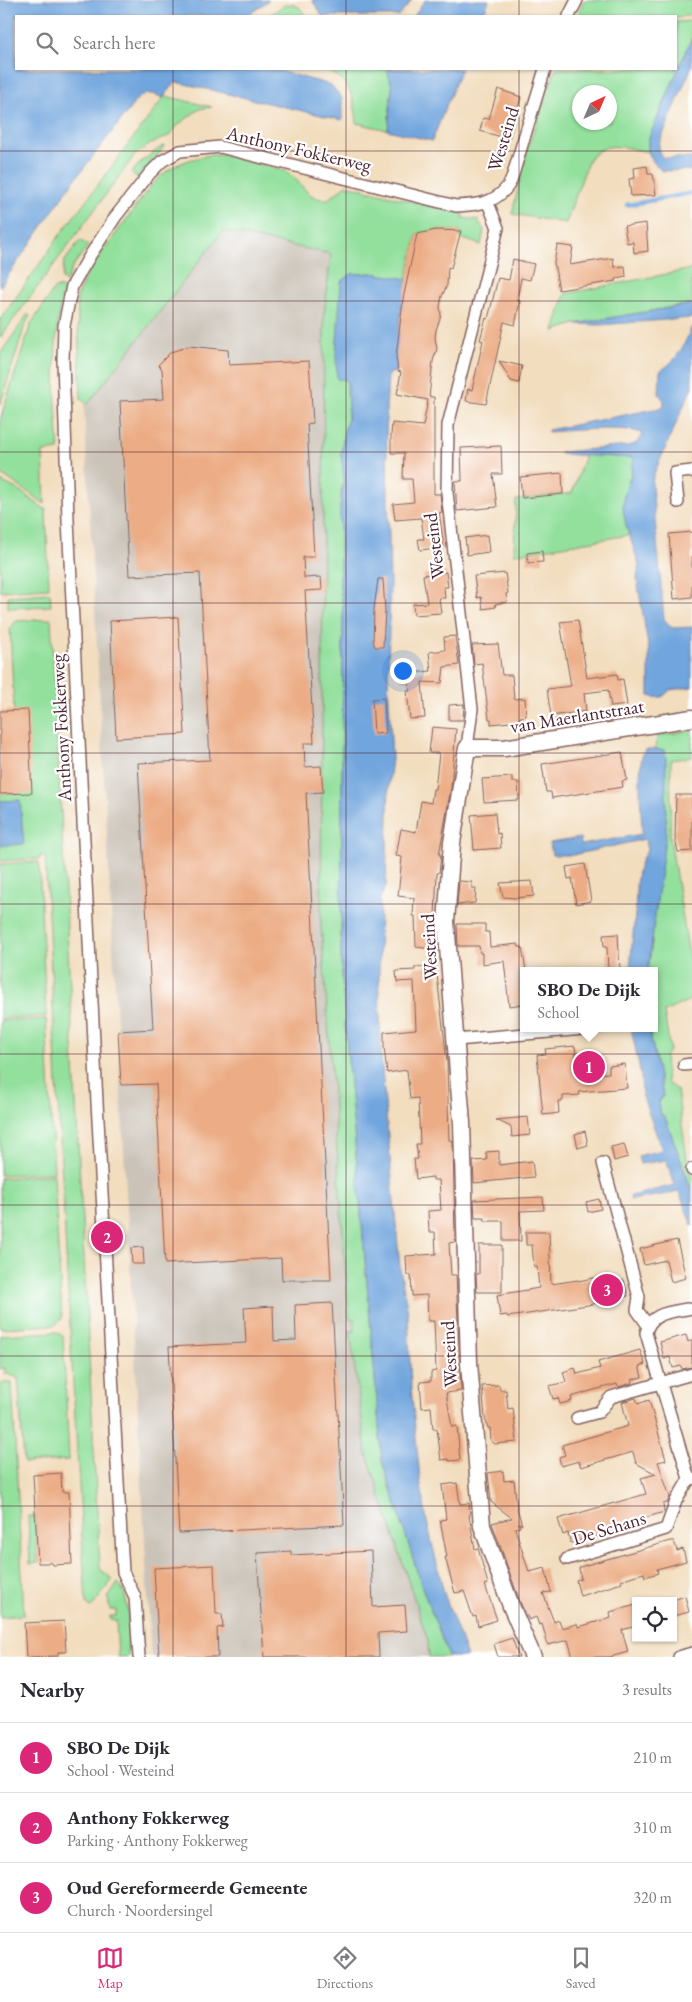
<!DOCTYPE html>
<meta charset="utf-8">
<style>
:root{--surface:#fff;--page:#f7f7f7;--text:#2b2b33;--muted:#7c7c81;--line:#e1e1e2;--accent:#db2777}
body{margin:0;font-family:"EB Garamond",serif;background:var(--page);color:var(--text)}
.controls{position:absolute;right:15px;bottom:15px;display:grid;overflow:hidden;border-radius:0px;box-shadow:0 1px 4px #0004}
.controls button{width:45px;height:45px;display:grid;place-items:center;padding:0;border:0;border-bottom:1px solid var(--line);background:var(--surface);color:var(--text);font:25px sans-serif}
.compass{position:absolute;left:572px;top:85px;width:45px;height:45px;border-radius:50%;background:var(--surface);box-shadow:0 1px 4px #0004;rotate:44deg}
.you{position:absolute;left:402px;top:670px;width:18px;height:18px;margin:-12px;border:4px solid #fff;border-radius:50%;background:#1a73e8;box-shadow:0 0 0 8px #1a73e833}
.badge{display:grid;place-items:center;width:32px;height:32px;border-radius:50%;background:var(--accent);color:#fff;font-size:16px;font-weight:700}
.pin{position:absolute;translate:-50% -50%;border:2px solid #fff;box-shadow:0 1px 5px #0006}
.popup{position:absolute;left:520px;top:967px;width:138px;height:65px;box-sizing:border-box;display:grid;place-content:center;border-radius:0px;background:var(--surface);filter:drop-shadow(0 1px 4px #0005);font-size:16px;white-space:nowrap;color:var(--muted)}
.popup b{font-size:19px;color:var(--text)}
.popup::after{content:'';position:absolute;left:50%;top:100%;margin-left:-10px;border:10px solid transparent;border-top-color:var(--surface)}
.list{margin:0;padding:0;list-style:none}
h2{display:flex;justify-content:space-between;align-items:center;height:65px;margin:0;padding:0 20px;font-size:21px}
h2 small{font-size:16px;font-weight:400;color:var(--muted)}
.list li{display:grid;grid-template-columns:32px 1fr auto;gap:15px;align-items:center;box-sizing:border-box;height:70px;padding:0 20px;border-top:1px solid var(--line)}
.list b{display:block;font-size:19px;white-space:nowrap}
.list p{margin:0;font-size:16px;white-space:nowrap;color:var(--muted)}
.list em{font-size:16px;font-style:normal;color:var(--muted)}
.icon{flex:none;width:28px;height:28px;fill:none;stroke:currentColor;stroke-width:2;stroke-linecap:round;stroke-linejoin:round}
.map{position:relative;flex:none;width:692px;height:1657px;overflow:hidden}
.search{position:absolute;background:var(--surface);box-shadow:0 1px 4px #0004;left:15px;right:15px;top:15px;height:55px;display:flex;align-items:center;gap:12px;box-sizing:border-box;padding:0 18px;border-radius:0px;color:var(--muted);font-size:19px}
.sheet{height:275px;background:var(--surface)}
nav{display:flex;justify-content:space-around;align-items:center;box-sizing:border-box;height:70px;border-top:1px solid var(--line);background:var(--surface);font-size:14px;color:var(--muted)}
nav a{display:grid;justify-items:center;gap:2px}
nav .on{color:var(--accent)}
.map>svg:first-child{display:block}
.industrial{fill:#cbc3b8}
.green{fill:#93e09d;stroke:#6e8064;fill-rule:evenodd}
.water{fill:#71a5dd;stroke:#5e6284}
.lines{fill:none;stroke-linecap:round;stroke-linejoin:round}
.stream{stroke:#71a5dd;stroke-width:4.5}
.building{fill:#ecad86}
.street-casing{stroke:#85625e;stroke-width:14}
.secondary-casing{stroke:#85625e;stroke-width:19}
.street{stroke:#fff;stroke-width:11}
.secondary{stroke:#fff;stroke-width:16}
.grid{fill:none;stroke:#4a1f2b;stroke-width:1;stroke-opacity:0.55}
.labels{text-anchor:middle;dominant-baseline:central;stroke-width:4.5;stroke-linejoin:round;paint-order:stroke}
.street-label{font-size:19px;fill:#4a1f2b;stroke:#fff}
</style>
<div class="map">
<svg width="692" height="1657" viewBox="0 0 692 1657">
<rect width="100%" height="100%" fill="#fff"/>
<filter id="ink" filterUnits="userSpaceOnUse"><feTurbulence type="fractalNoise" baseFrequency=".02" numOctaves="2"/><feDisplacementMap in="SourceGraphic" scale="10" xChannelSelector="R" yChannelSelector="G"/><feConvolveMatrix kernelMatrix="1 2 1 2 8 2 1 2 1" color-interpolation-filters="sRGB"/></filter>
<filter id="wash" filterUnits="userSpaceOnUse"><feTurbulence type="fractalNoise" baseFrequency=".0096" numOctaves="4" result="noise"/><feDisplacementMap in="SourceGraphic" scale="20" xChannelSelector="R" yChannelSelector="G"/><feGaussianBlur stdDeviation="1.12" result="paint"/><feColorMatrix in="noise" values="0 0 0 0 0 0 0 0 0 0 0 0 0 0 0 0 0 1.4 0 .05"/><feComposite in="paint" operator="in"/></filter>
<g filter="url(#wash)">
<rect width="100%" height="100%" fill="#f2ddbe"/>
<path class="industrial" d="M223 231 331 254 324 315 323 751 366 1388 439 1657H151L84 406Z"/>
<path class="green" d="M584 0H692V15L676 17 577 16Z
M291 4 299 7 306 16H268L285 5Z
M692 21V37L648 140V152C624 148 607 139 589 159L566 223 512 214 528 146 556 69H676V22ZM580 92H610V122H580Z
M324 69H387L392 86 388 130 356 123 357 120C353 94 349 80 324 69Z
M165 96 212 107 199 109 178 125 170 135 149 145 135 155 0 338V320L60 235Z
M164 145C162 153 144 169 138 178L131 173 142 161Z
M210 155H223L285 171C301 179 307 202 328 199L347 185 445 210 463 213V218L478 220 484 230 481 245 460 238 461 231 436 230 417 234 407 279 371 273 351 275 342 282 336 356 347 380 348 418 341 455 344 476 341 494 340 586 343 605 341 959 345 1025 382 1461 424 1593 449 1657H429L428 1641 366 1451 350 1331H355L354 1319 349 1318 321 925 324 315 331 254 223 231 87 405 81 399 77 297 88 272 150 187C170 165 182 161 210 155Z
M80 240 88 246 73 266 66 282 62 279 64 262Z
M692 269V304L575 324 554 331 565 294Z
M57 287 64 289C51 341 55 396 59 450L43 452 45 504 0 473V420L31 324 54 289Z
M28 314 30 316 25 325 0 405V354Z
M585 455 633 457C634 471 627 483 624 496 622 510 625 522 629 535L514 554 516 500 572 493Z
M0 481 17 489 46 510 49 588 0 591Z
M50 593 51 606 8 608V596Z
M51 619 100 1569 113 1579 91 1608 86 1604 71 1348 45 856H40V859L0 861V794L18 793 10 629 16 621Z
M692 730V757L671 760 670 838 692 974V999L664 1012 670 1049 665 1057 667 1083 677 1090 688 1166 692 1177V1191L665 1117 661 1115 659 1101 663 1096 649 1028H654V971H648L652 943 664 750 655 749 657 736Z
M39 862 46 1016 0 1019V864Z
M46 1019 54 1173 0 1175V1021Z
M54 1175 62 1319 55 1325 0 1328V1178Z
M56 1332 63 1336 69 1460 24 1463 18 1378 5 1373V1368L0 1369V1335Z
M0 1383H12L24 1615 0 1617Z
M28 1516H35L38 1563 30 1564Z
M118 1583C131 1593 128 1640 128 1657H118L116 1620 110 1619V1616H116V1610H110L108 1598Z"/>
<path class="water" d="M0 0H269L247 16H16V69H273L331 85 342 98V120L176 82 163 98C153 93 147 92 138 98L73 182 0 287Z
M312 0H412L399 16H322Z
M425 0H489L483 16H414Z
M692 37V66L659 144V152L663 158H692V170L662 171C651 161 647 155 648 140Z
M387 69H461L432 141 388 130 392 86Z
M371 273 407 279 400 321 395 372 388 374 386 411 390 584 388 676 392 759 389 783 386 886 380 899 379 975 381 1058 400 1268 408 1313 411 1387 420 1479 427 1522 444 1593 467 1657H449L424 1593 382 1461 345 1025 341 959 343 605 340 586V508L344 476 341 455 344 432 348 418 347 380 337 379 336 356 341 282 351 274Z
M692 304V318L599 325 575 324Z
M692 326V387L653 476 652 485 664 619 672 628 692 627V687L670 690C663 698 660 699 649 696V651L637 579 639 565 626 525 623 509 624 496 631 475 633 458 560 454V452L628 446 637 443 642 434C631 425 565 431 548 432V430L660 408 664 405V401L659 394 660 371C678 360 684 346 692 326Z
M655 749 664 750 666 757V831L648 971H630C631 952 633 934 635 915 637 894 633 869 647 851L645 839 573 855H552L550 843 580 838 581 845 642 834C642 818 636 759 645 750Z
M20 800 24 844 0 846V801Z
M631 1028H649L663 1096 659 1101 661 1115 665 1117 692 1191V1225L679 1192 631 1200 630 1196 675 1185 666 1160 640 1164 638 1156 662 1150 642 1094 641 1075Z"/>
<g class="lines">
<path class="stream" d="M627 205 692 193"/>
</g>
<g id="blocks">
<path class="building" d="M498 89 521 97 509 139 480 131 483 118 489 119Z
M647 166 648 174H653L656 195 631 196 629 179 635 178 634 168Z
M646 223 648 251 634 253 633 242 627 243 624 226Z
M436 230 461 231 451 268 448 267 447 285 442 296 440 306 441 316 436 330 435 338 437 349 433 361 429 397H434V494H440L442 512 439 513 444 547 420 550 418 539H424L421 518 395 520 393 504 414 502 412 479H403L404 453H391V436L392 423 423 426 428 400 397 394 401 372 398 371 396 357 403 299 417 234Z
M557 245 573 247 570 265 613 258 614 267 625 266 626 277 616 279V281L559 290 554 263Z
M513 259 534 264 530 280 521 278 517 300 520 301 515 325 504 322 486 404 466 401 468 389 472 390 483 341 480 340 486 318 488 319 498 278 509 280Z
M189 346 228 350 229 365 309 361 313 423 307 424 314 557H303L304 578 321 577 322 590 305 591 314 743H304L305 767 321 766 323 792 306 793 331 1280H282L281 1258 165 1264 156 1084 121 1085 118 1031 153 1029 138 763 210 760 200 573 129 576 120 401 164 399 162 369 158 365 171 352Z
M499 361 522 366 519 383 511 381Z
M501 446 502 474H493L497 507 457 511 455 481H462L461 448Z
M562 473 563 494 522 498 520 477Z
M692 532V597L674 599 669 534Z
M487 535 489 552 467 555 465 538Z
M542 551 543 562 528 563 527 553Z
M446 572 448 587H444L445 598H439L441 613 414 615 413 604 427 603 423 575Z
M505 573 508 593 506 594 507 602 495 604 496 607 483 609 481 597 477 598 474 576Z
M378 579H383L385 610 383 647H375L373 641 374 609Z
M178 617 185 734 116 738 110 621Z
M578 620 587 678 617 674 618 680 623 679 627 705 611 707 608 690 584 693 586 711 551 716 547 689 571 686 560 622Z
M455 636 459 665 444 667 442 683 422 682 425 718 410 719 407 691H410L409 681 402 680V674L431 671 429 652 445 650 444 637Z
M498 644 502 675H512L514 699 525 698 526 716 520 717V721L491 724V719H489L482 663 474 664 472 645Z
M384 698 386 733 374 734 372 699Z
M464 704 463 720H449V705Z
M28 710 32 793 0 794V711Z
M432 727 456 729 451 788 439 855H441L439 873H437L435 916H431L433 949 416 947 415 916H413L414 898 398 896 402 857 396 856 401 829 416 832 421 801 431 803 433 789H435L439 753H429Z
M622 752 627 780 622 781 623 787 552 798 551 792H546L542 764Z
M512 777V782H518L519 800 484 802 482 779Z
M676 795H692V851L678 852 675 838Z
M495 813 497 834 500 833 501 848 474 850 471 815Z
M585 864 591 901 576 904 572 878 568 879 566 867Z
M459 881 472 882V888H476L475 903 457 905Z
M532 881 534 896 516 898 503 897 500 883Z
M457 924H485V932H489L490 947 518 944 519 947H522L526 971H524V1004L509 1006 504 961 482 964V953H480L479 946H458Z
M618 934 620 971H608L607 947H604L603 935Z
M436 966 447 1062 449 1140 453 1141 455 1242 449 1243 451 1275H456L461 1391 446 1393 452 1427 457 1426 460 1460 449 1461V1459L441 1460 437 1429H433L431 1407 422 1408 420 1382 431 1381V1372L436 1371 434 1321H428L427 1295 412 1296 411 1275H407L406 1256 436 1254 435 1232H429L428 1211 441 1210 439 1180H433V1177L416 1179 414 1159H418L416 1144H420L418 1098 410 1099 407 1070 387 1073 384 1047V1032L416 1029 414 981 397 982 396 971 415 970V967Z
M575 1046 578 1076 609 1073V1066L625 1064 627 1088 579 1092 580 1095 563 1096V1101H558L559 1113 543 1115 537 1055 546 1054 545 1049Z
M528 1117 530 1135 512 1137 511 1127 496 1120Z
M585 1131 588 1145 578 1148 575 1134Z
M624 1144 628 1157 614 1161 611 1147Z
M499 1151V1165L532 1161 534 1177 474 1183 473 1161 487 1160 486 1152Z
M543 1197 544 1210 520 1211 521 1241H503V1221H485V1218H475L474 1200Z
M599 1199 601 1209 588 1212 586 1202Z
M526 1232H549L551 1284 578 1280V1281L609 1275 611 1283 624 1280 628 1296 588 1305 508 1317 507 1315 500 1316 497 1295 539 1288 537 1267H534L532 1245H526Z
M677 1240 686 1278 671 1282 666 1260 644 1265 640 1249Z
M479 1245H502V1292H477L476 1274H479Z
M143 1247 144 1264H132L131 1248Z
M332 1303 344 1525 179 1533 169 1347 246 1343 244 1308 273 1306 274 1341 296 1340 295 1305Z
M686 1335 688 1342 692 1340V1367L682 1369 681 1366 673 1368 670 1357 664 1359 660 1342Z
M640 1350 645 1364 639 1366 642 1377 631 1380 632 1383 618 1387 617 1384 594 1390 571 1397 572 1401 560 1404 558 1398 553 1399 549 1386 566 1382 563 1372 575 1368 577 1374 600 1368 598 1362Z
M499 1385 500 1390H506L508 1409 513 1408 517 1442 495 1444 491 1441 490 1428H488L485 1418 482 1386Z
M636 1398 638 1404 649 1400 666 1460 658 1462 670 1497 667 1503 663 1504 664 1512 631 1522 632 1526 628 1528 571 1543 568 1533 563 1535 558 1519 646 1494 641 1478 656 1474 636 1463 633 1452 581 1467 579 1461 561 1466 559 1457 565 1455 562 1445 628 1426 622 1402Z
M503 1471 504 1481 514 1480 517 1508 522 1525 519 1523 520 1527 515 1528 529 1572 545 1568 551 1592 543 1593 554 1622 559 1620 562 1628 577 1624 578 1627 611 1618 610 1612 636 1605V1626L622 1630 628 1652 610 1657H573L568 1640 548 1645 542 1624 539 1625 536 1617 529 1620 520 1602 492 1523 512 1518 491 1502 488 1473Z
M61 1473 62 1492H69L72 1564 53 1565 52 1563H38L33 1475Z
M457 1483 460 1504 469 1503 470 1516H469L475 1549 478 1548 488 1584 485 1585 497 1620 478 1626 476 1616 473 1617 464 1591 455 1593 445 1557H447L440 1520 446 1519 442 1485Z
M670 1541H674L677 1551 683 1549 686 1561 657 1569 658 1573 645 1577 644 1573 633 1576 621 1580 622 1583 580 1596 576 1580 581 1579 579 1568 583 1566Z
M291 1551V1555L371 1551 373 1607 405 1605 407 1631 378 1633 379 1657H264L257 1553Z
M214 1565 216 1614H222L223 1627 217 1628 218 1657H159L154 1568Z
M685 1596 689 1612 673 1616V1600Z
M64 1621 66 1652H58V1656L26 1657 24 1623Z
M512 1638 519 1657H498L494 1644Z"/>
</g>
</g>
<g filter="url(#ink)">
<use href="#blocks" fill-opacity="0" stroke="#85625e" stroke-width="1"/>
<g class="lines">
<g class="street-casing">
<path id="street" d="M569 16 577 0
M678 502 675 473 692 471
M467 748 472 709 447 492 448 425 498 228 488 203
M456 1040 596 1028
M684 1065 692 1064
M603 1163 639 1297 637 1310 647 1324
M692 1170V1169
M692 1308C674 1312 650 1311 646 1333L689 1479H692
M577 1418 599 1412 611 1397 692 1374
M567 1559 666 1529 676 1501 689 1479
M139 1657 135 1597 123 1572 97 1102 68 520 63 360 64 326 72 286 91 254 116 216 150 173 162 161 180 151 220 147 456 206C479 205 499 203 511 181L545 69
M679 1657 692 1653"/>
</g>
<g class="secondary-casing">
<path id="secondary" d="M533 1657 511 1606 482 1526 469 1363 462 1123 446 922 452 843 467 748H504L692 718"/>
</g>
<use href="#street" class="street"/>
<use href="#secondary" class="secondary"/>
</g>
</g>
<path class="grid" d="M173 0V16M346 0V16M519 0V16M173 69V1657M346 69V1657M519 69V1657M0 151H692M0 301H692M0 452H692M0 603H692M0 753H692M0 904H692M0 1054H692M0 1205H692M0 1356H692M0 1506H692"/>
<g class="labels">
<g class="street-label">
<text transform="translate(503 139) rotate(-73)">Westeind</text>
<text transform="translate(299 149) rotate(13)">Anthony Fokkerweg</text>
<text transform="translate(434 546) rotate(-97)">Westeind</text>
<text transform="translate(577 716) rotate(-9)">van Maerlantstraat</text>
<text transform="translate(61 728) rotate(-93)">Anthony Fokkerweg</text>
<text transform="translate(429 947) rotate(-93)">Westeind</text>
<text transform="translate(449 1354) rotate(-93)">Westeind</text>
<text transform="translate(609 1528) rotate(-17)">De Schans</text>
</g>
</g>
</svg>
<div class="controls">
<button><svg class="icon" aria-label="locate" viewBox="0 0 24 24"><circle cx="12" cy="12" r="6"/><path d="M12 2v4M12 18v4M2 12h4M18 12h4"/></svg></button>
</div>
<svg class="compass" viewBox="-18 -18 36 36"><path d="M0-13l5 13h-10z" fill="#e53935"/><path d="M0 13l5-13h-10z" fill="#7c7c81"/></svg>
<div class="you"></div>
<div class="pin badge" style="left:589px;top:1067px">1</div>
<div class="popup"><b>SBO De Dijk</b>School</div>
<div class="pin badge" style="left:107px;top:1237px">2</div>
<div class="pin badge" style="left:607px;top:1290px">3</div>
<div class="search"><svg class="icon" aria-label="search" viewBox="0 0 24 24"><circle cx="10" cy="10" r="6"/><path d="M15 15l6 6"/></svg>Search here</div>
</div>
<section class="sheet">
<h2>Nearby<small>3 results</small></h2>
<ul class="list">
<li><span class="badge">1</span><div><b>SBO De Dijk</b><p>School · Westeind</p></div><em>210 m</em></li>
<li><span class="badge">2</span><div><b>Anthony Fokkerweg</b><p>Parking · Anthony Fokkerweg</p></div><em>310 m</em></li>
<li><span class="badge">3</span><div><b>Oud Gereformeerde Gemeente</b><p>Church · Noordersingel</p></div><em>320 m</em></li>
</ul>
</section>
<nav>
<a class="on"><svg class="icon" aria-label="map" viewBox="0 0 24 24"><path d="M3 6l6-2 6 2 6-2v14l-6 2-6-2-6 2zM9 4v14M15 6v14"/></svg>Map</a>
<a><svg class="icon" aria-label="directions" viewBox="0 0 24 24"><path d="M12 3l9 9-9 9-9-9zM9 14v-3h6M13 9l2 2-2 2"/></svg>Directions</a>
<a><svg class="icon" aria-label="saved" viewBox="0 0 24 24"><path d="M7 4h10v16l-5-4-5 4z"/></svg>Saved</a>
</nav>
